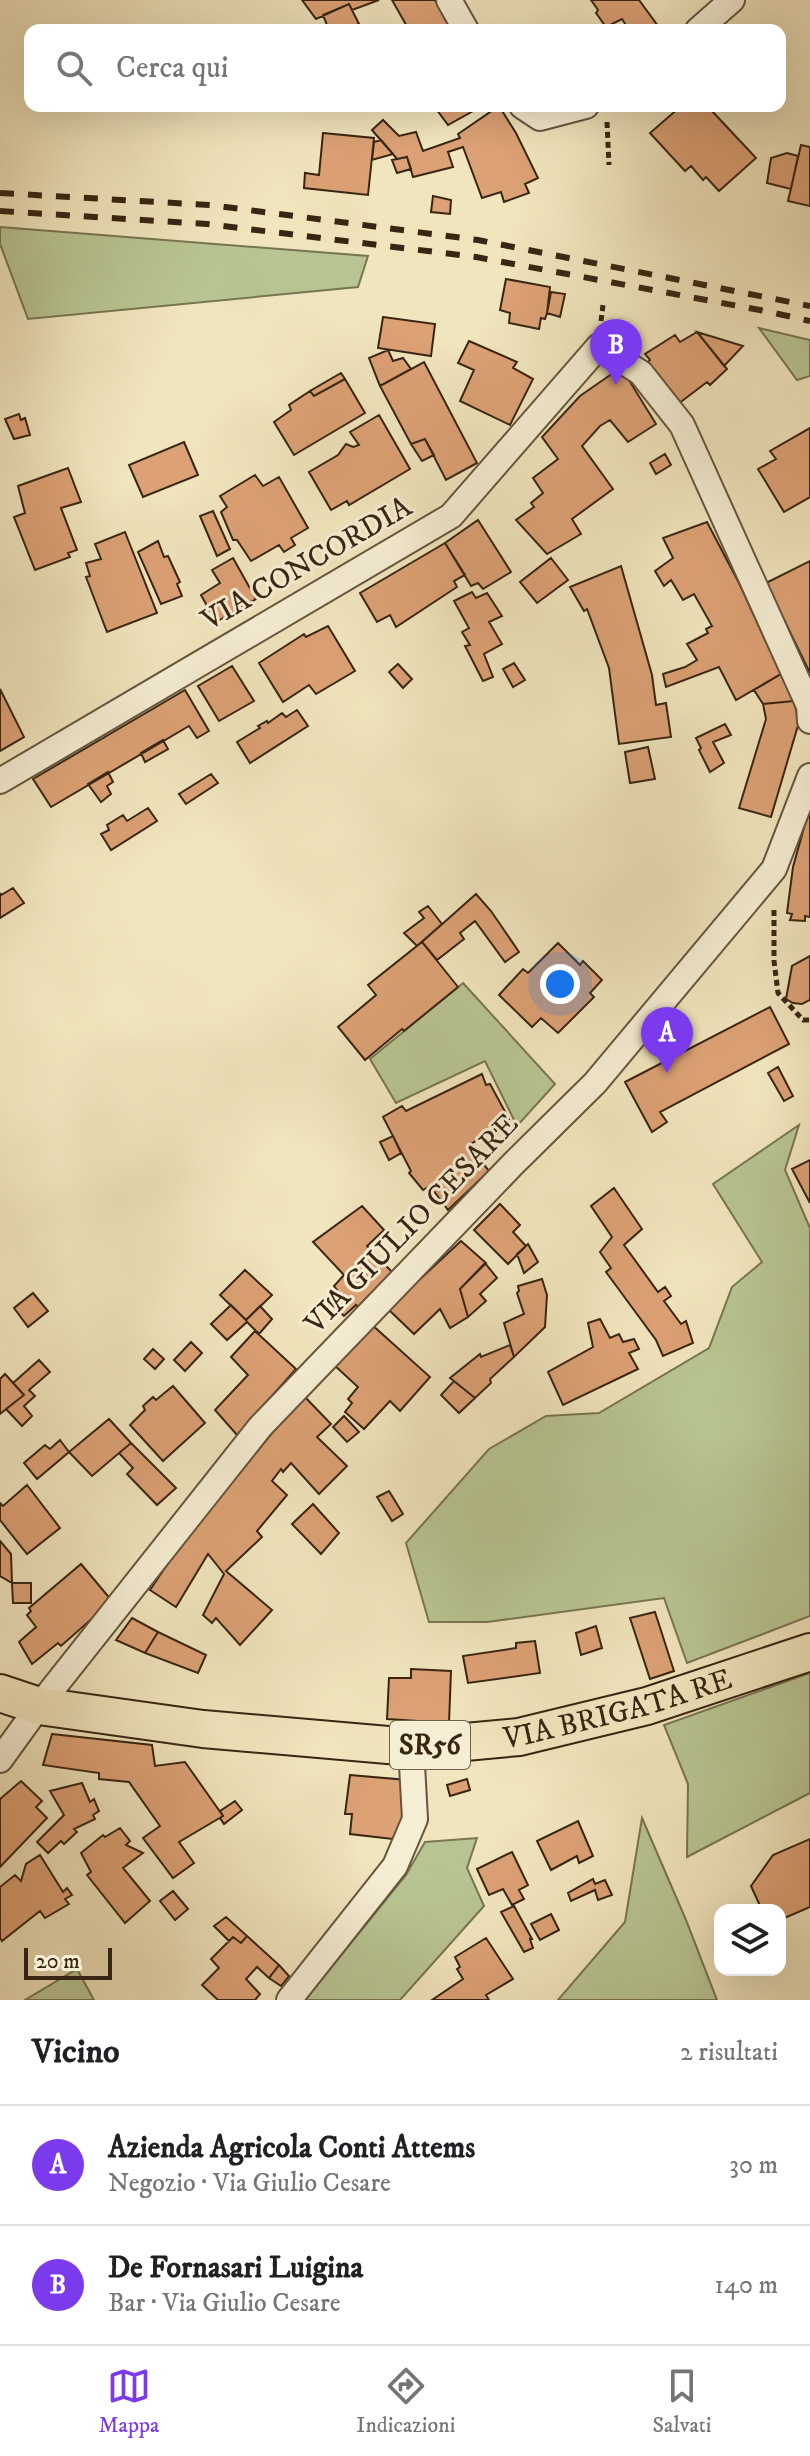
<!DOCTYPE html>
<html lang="it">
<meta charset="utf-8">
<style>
:root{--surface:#fff;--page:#f2f2f2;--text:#202124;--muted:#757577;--line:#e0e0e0;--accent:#7c3aed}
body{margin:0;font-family:"IM FELL DW Pica",serif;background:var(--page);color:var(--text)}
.controls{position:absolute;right:24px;bottom:24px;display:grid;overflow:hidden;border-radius:16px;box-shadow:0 8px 32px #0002}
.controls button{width:72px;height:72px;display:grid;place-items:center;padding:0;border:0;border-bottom:2px solid var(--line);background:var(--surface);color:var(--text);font:40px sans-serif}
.scale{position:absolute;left:24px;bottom:20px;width:88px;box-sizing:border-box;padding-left:8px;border:4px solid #382512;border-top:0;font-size:22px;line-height:28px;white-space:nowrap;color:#382512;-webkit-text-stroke:6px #f6eed4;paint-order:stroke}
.you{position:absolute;left:560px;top:984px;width:28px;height:28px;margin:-20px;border:6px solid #fff;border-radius:50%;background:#1a73e8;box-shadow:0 0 0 12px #1a73e833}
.badge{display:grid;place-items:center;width:52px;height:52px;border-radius:50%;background:var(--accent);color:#fff;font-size:26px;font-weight:700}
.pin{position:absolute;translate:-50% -66px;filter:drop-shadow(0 2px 4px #0008)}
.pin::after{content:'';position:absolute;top:42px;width:28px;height:24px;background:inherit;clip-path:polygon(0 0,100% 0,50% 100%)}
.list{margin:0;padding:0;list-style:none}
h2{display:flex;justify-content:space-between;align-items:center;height:104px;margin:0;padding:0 32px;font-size:34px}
h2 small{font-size:26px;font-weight:400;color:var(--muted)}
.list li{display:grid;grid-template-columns:52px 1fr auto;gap:24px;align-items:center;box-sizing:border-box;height:120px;padding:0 32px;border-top:2px solid var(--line)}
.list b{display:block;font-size:30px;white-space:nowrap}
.list p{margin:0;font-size:26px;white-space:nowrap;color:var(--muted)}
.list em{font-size:26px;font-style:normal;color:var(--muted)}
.icon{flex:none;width:44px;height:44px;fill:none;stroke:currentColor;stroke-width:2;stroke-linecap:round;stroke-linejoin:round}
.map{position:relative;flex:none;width:810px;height:2000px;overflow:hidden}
.search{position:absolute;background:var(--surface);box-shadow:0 8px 32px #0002;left:24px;right:24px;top:24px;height:88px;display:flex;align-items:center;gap:20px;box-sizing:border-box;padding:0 28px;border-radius:16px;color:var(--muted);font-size:30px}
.sheet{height:344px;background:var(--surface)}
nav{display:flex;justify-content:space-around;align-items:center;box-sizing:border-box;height:112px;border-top:2px solid var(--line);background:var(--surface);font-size:22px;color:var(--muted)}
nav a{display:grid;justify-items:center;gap:4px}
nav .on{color:var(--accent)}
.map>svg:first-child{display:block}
.green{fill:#b8c592;stroke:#787552;stroke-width:2}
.building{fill:#dca175;stroke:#382512;stroke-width:2}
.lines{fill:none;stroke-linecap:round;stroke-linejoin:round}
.minor-casing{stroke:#66553d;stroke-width:28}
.primary-casing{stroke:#382512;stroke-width:40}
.path{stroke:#382512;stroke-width:5;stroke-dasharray:6 4;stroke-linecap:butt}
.minor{stroke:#f6eed4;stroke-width:24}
.primary{stroke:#f1e5bd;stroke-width:36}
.rail{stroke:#382512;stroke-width:6;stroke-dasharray:14 14;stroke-linecap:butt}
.labels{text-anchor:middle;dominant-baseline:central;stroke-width:6;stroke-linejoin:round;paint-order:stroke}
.shield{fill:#f6eed4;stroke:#71614c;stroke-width:2}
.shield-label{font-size:28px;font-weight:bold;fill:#382512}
.street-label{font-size:30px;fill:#382512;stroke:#f6eed4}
</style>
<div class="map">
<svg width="810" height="2000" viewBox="0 0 810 2000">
<rect width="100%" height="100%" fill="#f1e5bd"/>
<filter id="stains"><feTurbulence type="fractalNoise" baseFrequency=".0025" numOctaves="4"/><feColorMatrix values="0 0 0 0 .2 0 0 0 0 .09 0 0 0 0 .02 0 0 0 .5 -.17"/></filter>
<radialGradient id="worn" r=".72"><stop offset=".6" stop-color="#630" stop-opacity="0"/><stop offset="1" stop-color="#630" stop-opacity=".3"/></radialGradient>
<path class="green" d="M0 227 368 256 358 287 28 319 0 244Z
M759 328 810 340V376L797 380Z
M463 983 555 1084 517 1126 485 1061 396 1103 370 1059Z
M799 1125 785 1170 810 1228V1616L687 1663 664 1598 487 1622H429L406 1543 489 1449 546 1416 599 1413 709 1348 732 1287 762 1262 713 1184Z
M810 1673V1793L687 1857 688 1784 664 1725Z
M642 1818 686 1920 717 2000H558L625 1922Z
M477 1838 467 1868 484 1906 400 2000H305L406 1875 425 1842Z
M77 1969 94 2000H25Z"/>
<path class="building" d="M302 0H379L352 10 349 4 316 19Z
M392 0H435L451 30H409Z
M591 0H639L661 30H629L622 19 606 27 596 13 598 10Z
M349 4 359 24 345 30H329L323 15Z
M434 106H482L448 125Z
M499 106 516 133 538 178 525 184 529 193 504 202 501 192 482 198 463 147 448 152 453 167 413 177 407 157 397 159 372 130 383 120 399 136 416 132 423 151 460 138 458 134Z
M686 106H711L714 110 712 111 756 158 719 191 706 177 703 180 691 166 685 171 650 133 680 107 682 110Z
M323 133 374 138 368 195 304 188 305 173 319 175Z
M381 140 393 154 372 160 374 142Z
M801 145 810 147V206L788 201Z
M787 153 798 156 791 189 767 183 771 158Z
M407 157 411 169 397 173 392 160Z
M433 196 451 200 450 214 431 212Z
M506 279 550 287 547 313 545 319 541 318 539 329 509 323 510 313 500 310Z
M551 292 565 294 560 317 547 313Z
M383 317 435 324 431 356 378 348Z
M697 332 727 369 710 385 707 382 678 404 648 362 650 360 645 354 675 335 680 342Z
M697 332 743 346 724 366Z
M469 341 517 362 513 368 533 379 510 425 460 401 474 370 458 363Z
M388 350 393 361 403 358 411 369 380 386 369 358Z
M424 362 477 463 446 480 425 439 411 444 380 386Z
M341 373 345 379 314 396 310 391Z
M613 373 627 377 656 424 628 442 610 420 600 426 582 446 613 489 572 519 581 534 547 554 516 520 534 507 531 503 543 493 533 478 558 459 542 437 580 396Z
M345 379 365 413 294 455 274 422 291 410 289 405 310 391 314 396Z
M19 414 21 420 25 418 30 435 14 439 5 419Z
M379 415 410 469 349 505 347 501 331 510 309 472 338 455 346 444 353 447 359 445 350 432Z
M810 428V497L784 512 758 469 776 459 770 451Z
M425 439 434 455 422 461 411 444Z
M184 442 198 475 143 497 129 465Z
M665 454 671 465 656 474 650 463Z
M68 468 81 502 61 508 77 550 68 553 70 557 35 570 14 517 25 513 18 486Z
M255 475 263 486 279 477 308 528 291 538 295 545 284 552 279 545 251 561 237 540H233L221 512 227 507 220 496Z
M213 511 230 549 217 556 200 516Z
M478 520 511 572 483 589 478 583 471 586 445 543Z
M707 522 740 585 781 674 736 700 719 667 666 687 663 674 685 667 697 660 687 644 708 633 706 629 712 626 694 594 683 600 671 580 664 586 655 571 673 558 663 538Z
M125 532 157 613 107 632 86 577 90 576 86 563 101 559 95 544Z
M158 541 164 557 168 556 180 582 177 584 182 596 161 604 138 552Z
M445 543 465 575 454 581 457 587 396 627 390 615 377 622 360 593Z
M233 558 256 599 216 622 201 595 220 583 212 570Z
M551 558 568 580 537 603 520 582Z
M810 561V673L766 583Z
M621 566 652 675 656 705 666 703 671 737 619 744 609 668 587 609 584 611 570 587Z
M472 592 476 598 487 593 502 616 489 622 502 644 484 654 493 677 483 681 465 646 470 645 462 632 469 628 454 601Z
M328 626 355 671 316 694 309 685 283 702 259 663 304 634 306 637Z
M514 663 525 680 513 687 503 669Z
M398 664 412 679 403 688 389 672Z
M232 666 254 701 219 721 198 686Z
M781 674 794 701 763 704 754 690Z
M0 689 24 737 0 751Z
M185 690 209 731 197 738 189 726 51 807 33 779Z
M794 701 799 722 771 817 739 808 766 719 763 704Z
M297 710 308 726 250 763 237 742 260 728 258 726 267 721 268 723 282 713 286 717Z
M725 724 731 735 713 742 724 763 710 772 699 750 701 748 696 738Z
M163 740 168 749 145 762 141 753Z
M648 747 655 779 630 783 625 752Z
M108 772 113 782 107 786 111 794 101 802 88 784Z
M211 774 218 783 186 804 179 794Z
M810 806V917L805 916V921L790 920 792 914 787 913 793 867Z
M148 808 157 821 111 850 101 834 109 830 107 825 123 815 127 821Z
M13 888 24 903 0 918V893L1 895Z
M476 894 491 911 519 952 505 962 475 921 460 933 464 939 437 960 422 942Z
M428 906 442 924 417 946 404 933 424 918 419 912Z
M422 942 458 987 404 1031 402 1029 365 1060 338 1027 376 995 368 985Z
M558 943 580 965 583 961 602 980 590 993 594 997 558 1033 541 1018 532 1027 499 995 523 969 528 973Z
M810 956V1000L802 1004 793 1003 786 999 792 966Z
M770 1007 789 1044 660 1112 667 1122 652 1132 625 1082Z
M778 1067 793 1096 784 1101 768 1073Z
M482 1074 486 1085 490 1084 509 1119 494 1127 496 1131 468 1145 489 1171 448 1210 430 1186 423 1190 409 1173 411 1171 383 1117 402 1106 406 1111Z
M393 1136 401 1153 389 1160 380 1142Z
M810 1160V1203L792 1169Z
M614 1188 642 1229 624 1245 658 1292 665 1287 671 1296 664 1301 681 1324 686 1321 693 1343 663 1356 656 1340 606 1272 611 1268 600 1252 612 1237 591 1206Z
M500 1204 520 1225 513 1232 526 1246 508 1264 474 1230Z
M362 1206 384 1230 367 1246 392 1272 358 1307 356 1305 344 1316 327 1300 337 1290 334 1286 344 1275 313 1242Z
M461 1241 486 1263 460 1289 468 1317 450 1328 440 1309 414 1334 388 1309Z
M528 1244 538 1262 524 1273 517 1254Z
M485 1263 497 1278 480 1294 486 1301 468 1317 460 1289Z
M245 1270 272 1295 246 1320 220 1295Z
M542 1279 547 1295 545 1327 514 1357 504 1323 524 1314 517 1293 519 1291 518 1286Z
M33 1293 48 1311 28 1327 14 1308Z
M231 1305 246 1320 260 1306 272 1319 259 1334 247 1322 227 1340 211 1324Z
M600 1319 610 1338 619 1334 623 1342 634 1339 639 1349 629 1353 638 1369 563 1405 548 1372 593 1347 588 1323Z
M370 1323 430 1377 400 1411 390 1401 364 1429 345 1412 352 1403 348 1399 358 1387 334 1365Z
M255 1331 296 1369 237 1435 215 1410 248 1375 231 1357Z
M191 1342 202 1353 185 1371 174 1360Z
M510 1345 514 1357 490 1379 491 1383 475 1398 450 1378 480 1354 481 1357Z
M153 1349 164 1359 155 1369 144 1359Z
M39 1360 50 1372 29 1390 35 1396 24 1406 32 1416 22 1426 6 1409 24 1395 13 1383Z
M5 1374 24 1395 0 1414V1379Z
M454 1381 475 1398 459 1413 441 1395Z
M173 1386 205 1423 163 1461 130 1425 145 1410 143 1406 153 1397 156 1400Z
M303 1395 331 1424 317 1437 347 1466 319 1494 291 1463 283 1472 281 1469 272 1481 287 1495 257 1531 262 1537 226 1571 272 1610 240 1645 216 1618 212 1623 203 1615 224 1574 208 1554 176 1607 150 1590 177 1550Z
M344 1416 359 1432 347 1442 333 1427Z
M109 1419 131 1443 92 1476 69 1452Z
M60 1440 69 1452 37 1479 24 1463 45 1445 50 1449Z
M131 1443 176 1488 157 1505 127 1474 133 1468 119 1453Z
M27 1485 60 1528 27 1554 0 1520V1503L3 1506Z
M389 1491 403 1514 392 1521 377 1497Z
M313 1504 339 1533 321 1554 292 1524Z
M0 1541 11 1554 12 1583 0 1576Z
M81 1564 112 1601 61 1646 58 1643 32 1664 19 1642 36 1627 27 1615 31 1611 29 1608Z
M12 1583H31V1603H13Z
M655 1612 674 1671 650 1679 630 1618Z
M132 1618 158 1632 145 1653 116 1640Z
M596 1626 602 1648 581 1655 576 1633Z
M158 1632 206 1655 198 1673 145 1653Z
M535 1641 540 1673 468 1683 463 1656 516 1648V1643Z
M411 1669 451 1671 449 1723 387 1719 389 1678H411Z
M52 1734 152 1745 155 1766 185 1762 223 1816 179 1842 194 1863 173 1878 143 1838 160 1826 129 1782 99 1779V1773L43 1765Z
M350 1775 407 1780 401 1840 350 1834 352 1814H345Z
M467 1779 470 1790 450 1796 447 1785Z
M21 1781 42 1801 36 1807 47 1818 0 1867V1799Z
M82 1783 90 1802 94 1799 99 1811 93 1815 95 1819 74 1829 77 1832 64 1844 61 1841 48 1853 37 1842 64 1815 50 1791Z
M235 1801 242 1810 224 1824 220 1818 223 1816 220 1811Z
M578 1821 593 1856 579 1863 577 1856 551 1870 537 1841Z
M120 1828 130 1841 126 1845 143 1853 123 1868 150 1901 125 1923 87 1875 91 1872 81 1853 103 1835 105 1837Z
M810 1839V1907L780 1920V1910H762L751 1886 773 1855Z
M512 1852 528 1885 519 1890 524 1899 512 1905 503 1889 489 1895 477 1869Z
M40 1855 63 1892 67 1888 72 1895 65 1899 69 1904 45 1918 40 1911 2 1941 0 1938V1887L15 1875 21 1881 26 1864Z
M593 1879 595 1884 605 1880 612 1895 598 1900 595 1890 571 1901 568 1893Z
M173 1891 188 1909 175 1920 160 1901Z
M514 1906 532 1939H530L533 1948 524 1952 501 1912Z
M551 1914 559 1930 540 1940 531 1924Z
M226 1917 247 1936 241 1943 233 1937 229 1941 214 1926Z
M247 1936 279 1965 269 1978 257 1967 246 1979 260 1994 255 2000H218L202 1985 219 1968 211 1959 233 1937 241 1943Z
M486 1938 513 1979 486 1995 489 2000H432L463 1979 457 1969 460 1967 455 1957Z
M279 1965 289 1976 281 1986 269 1978Z"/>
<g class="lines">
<g class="minor-casing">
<path id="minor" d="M449 0 466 30
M698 30 732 0
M522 106 540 118 586 106
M0 781 451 516 599 346 641 373 682 425 809 706 810 721
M0 1760 39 1706 260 1427 513 1164 595 1083 774 869 810 776
M289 2000 395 1866 415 1819 411 1747"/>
</g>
<g class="primary-casing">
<g id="primary">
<path id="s1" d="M0 1693 39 1706 203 1729 411 1747 519 1737 647 1706 810 1652"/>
</g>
</g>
<path class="path" d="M607 122 609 165
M601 321 603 305
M774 910V961L778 993 803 1020H810"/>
<use href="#minor" class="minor"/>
<use href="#primary" class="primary"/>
<path class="rail" d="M0 193 210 205 478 240 810 306
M0 211 207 224 476 257 765 311 810 321"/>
</g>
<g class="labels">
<rect class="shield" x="390" y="1721" width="80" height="48" rx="6"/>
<g class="shield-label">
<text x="430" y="1745">SR56</text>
</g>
<g class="street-label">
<text transform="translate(307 564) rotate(-30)">VIA CONCORDIA</text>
<text transform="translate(412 1224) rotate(-46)">VIA GIULIO CESARE</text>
<text stroke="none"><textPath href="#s1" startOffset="626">VIA BRIGATA RE</textPath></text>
</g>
</g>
<rect width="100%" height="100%" filter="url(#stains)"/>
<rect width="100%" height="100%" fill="url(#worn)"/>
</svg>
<div class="controls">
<button><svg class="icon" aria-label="layers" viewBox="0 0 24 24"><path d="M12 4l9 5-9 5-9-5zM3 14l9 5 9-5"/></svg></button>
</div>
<div class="scale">20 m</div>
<div class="you"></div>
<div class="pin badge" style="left:667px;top:1073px">A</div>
<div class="pin badge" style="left:616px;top:385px">B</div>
<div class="search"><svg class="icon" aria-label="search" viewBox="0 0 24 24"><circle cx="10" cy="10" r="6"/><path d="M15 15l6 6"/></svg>Cerca qui</div>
</div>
<section class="sheet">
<h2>Vicino<small>2 risultati</small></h2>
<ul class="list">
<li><span class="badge">A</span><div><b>Azienda Agricola Conti Attems</b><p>Negozio · Via Giulio Cesare</p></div><em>30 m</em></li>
<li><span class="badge">B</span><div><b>De Fornasari Luigina</b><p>Bar · Via Giulio Cesare</p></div><em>140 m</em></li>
</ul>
</section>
<nav>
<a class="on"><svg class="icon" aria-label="map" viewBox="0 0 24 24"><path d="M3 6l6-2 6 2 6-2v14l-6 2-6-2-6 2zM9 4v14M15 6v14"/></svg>Mappa</a>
<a><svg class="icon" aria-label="directions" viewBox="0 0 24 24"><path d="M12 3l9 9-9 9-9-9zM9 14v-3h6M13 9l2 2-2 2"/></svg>Indicazioni</a>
<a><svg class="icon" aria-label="saved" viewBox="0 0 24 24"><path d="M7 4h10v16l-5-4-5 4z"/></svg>Salvati</a>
</nav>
